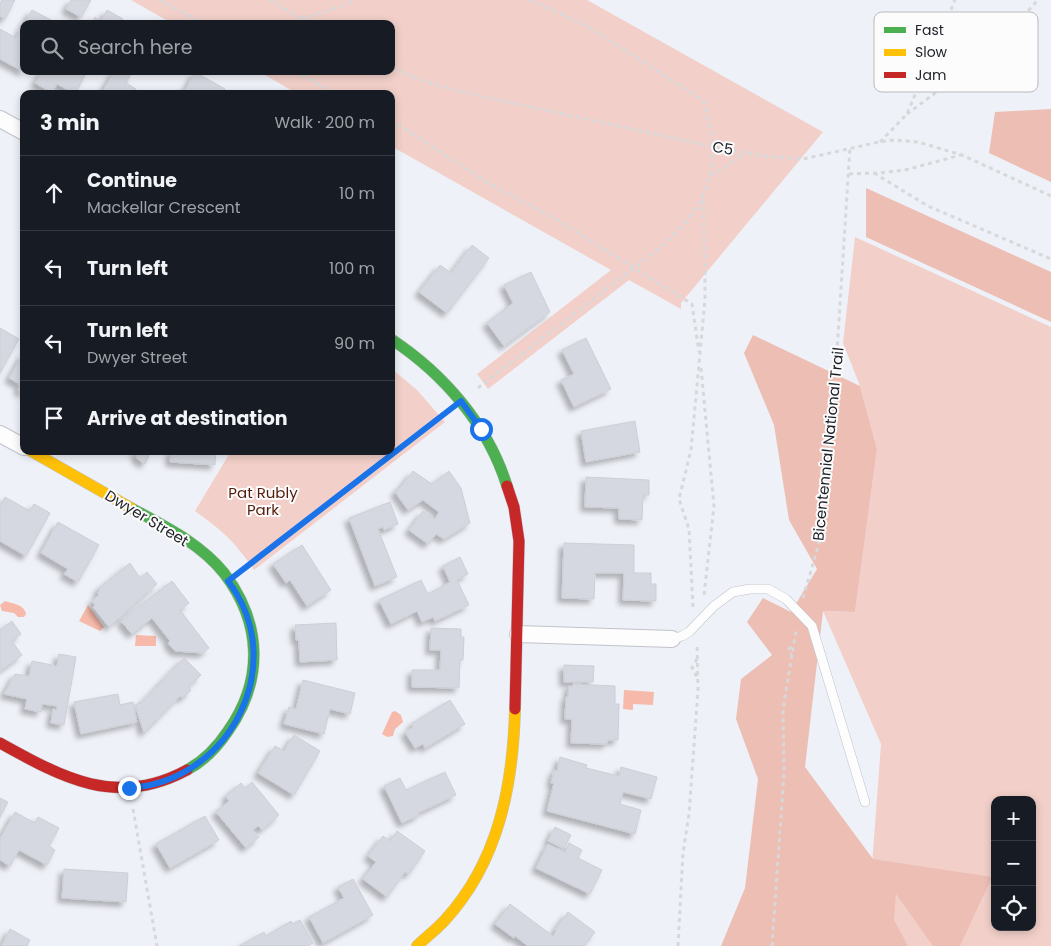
<!DOCTYPE html>
<meta charset="utf-8">
<style>
:root{--surface:#171b24;--page:#20242c;--text:#f1f3f6;--muted:#9ea1a6;--line:#363941}
body{margin:0;font-family:Poppins,sans-serif;background:var(--page);color:var(--text)}
.controls{position:absolute;right:15px;bottom:15px;display:grid;overflow:hidden;border-radius:10px;box-shadow:0 2px 8px #0003}
.controls button{width:45px;height:45px;display:grid;place-items:center;padding:0;border:0;border-bottom:1px solid var(--line);background:var(--surface);color:var(--text);font:25px sans-serif}
.stop{position:absolute;width:15px;height:15px;margin:-11px;border:4px solid #1a73e8;border-radius:50%;background:#fff}
.stop.end{background:#1a73e8;border-color:#fff;box-shadow:0 1px 5px #0008}
.list{margin:0;padding:0;list-style:none}
h2{display:flex;justify-content:space-between;align-items:center;height:65px;margin:0;padding:0 20px;font-size:21px}
h2 small{font-size:16px;font-weight:400;color:var(--muted)}
.list li{display:grid;grid-template-columns:32px 1fr auto;gap:15px;align-items:center;box-sizing:border-box;height:75px;padding:0 20px;border-top:1px solid var(--line)}
.list b{display:block;font-size:19px;white-space:nowrap}
.list p{margin:0;font-size:16px;white-space:nowrap;color:var(--muted)}
.list em{font-size:16px;font-style:normal;color:var(--muted)}
.icon{flex:none;width:28px;height:28px;fill:none;stroke:currentColor;stroke-width:2;stroke-linecap:round;stroke-linejoin:round}
.map{position:relative;flex:none;width:1051px;height:946px;overflow:hidden}
.search{position:absolute;background:var(--surface);box-shadow:0 2px 8px #0003;left:20px;top:20px;width:375px;height:55px;display:flex;align-items:center;gap:12px;box-sizing:border-box;padding:0 18px;border-radius:10px;color:var(--muted);font-size:19px}
.panel{position:absolute;background:var(--surface);box-shadow:0 2px 8px #0003;left:20px;top:90px;width:375px;height:365px;border-radius:10px}
.map>svg:first-child{display:block}
.green{fill:#f2d0c9;fill-rule:evenodd}
.forest{fill:#edbeb4}
.water{fill:#f7baaa}
.building{fill:#d5d8e0;stroke:#cdcfd6;filter:url(#shadow)}
.lines{fill:none;stroke-linecap:round;stroke-linejoin:round}
.lane-casing{stroke:#c1c3ca;stroke-width:10}
.street-casing{stroke:#c1c3ca;stroke-width:18}
.fast-casing{stroke:#c1c3ca;stroke-width:12}
.slow-casing{stroke:#c1c3ca;stroke-width:12}
.jam-casing{stroke:#c1c3ca;stroke-width:12}
.path{stroke:#d7d8da;stroke-width:3;stroke-dasharray:4 4;stroke-linecap:butt}
.lane{stroke:#fdfdfe;stroke-width:9}
.street{stroke:#fdfdfe;stroke-width:16}
.fast{stroke:#4caf50;stroke-width:11}
.slow{stroke:#ffc107;stroke-width:11}
.jam{stroke:#c62828;stroke-width:11}
.route{stroke:#1a73e8;stroke-width:6}
.labels{text-anchor:middle;dominant-baseline:central;stroke-width:4;stroke-linejoin:round;paint-order:stroke}
.street-label{font-size:15px;fill:#1e2028;stroke:#fcfcfc}
.park-label{font-size:15px;fill:#521d0d;stroke:#fcfcfc}
.key{fill:#fcfcfc;stroke:#b9babc;stroke-width:1}
.key-label{font-size:14px;fill:#1e2028}
</style>
<div class="map">
<svg width="1051" height="946" viewBox="0 0 1051 946">
<defs>
<filter id="shadow"><feDropShadow dx="-4.5" dy="4.5" stdDeviation="2.5" flood-color="#0004"/></filter>
</defs>
<rect width="100%" height="100%" fill="#eff1f8"/>
<path class="green" d="M131 0H587L823 132 681 303V309L629 280 488 389 477 374 611 270 391 146V94H298L258 71H391V24H173Z
M855 237 1051 327V946H866L881 744 823 611 855 612 877 449 860 386 843 343ZM995 800H1032V927H995Z
M391 368 417 390 445 422 254 570C235 542 223 531 195 511L231 451H391Z"/>
<path class="forest" d="M1051 109V182L989 153 995 112Z
M866 188 1051 272V322L866 237Z
M753 335 860 386 877 449 855 612 823 611 805 767 873 859 992 877 960 946H933L896 894 894 920 908 946H721L745 888 758 779 736 719 741 679 772 655 747 622 763 598 791 612 817 569 789 520 774 425 744 353Z"/>
<path class="water" d="M5 601C13 604 24 604 26 614L24 617H18L14 613 2 611 0 605Z
M88 605 104 627 100 631 79 621Z
M136 635 156 636V646H135Z
M624 690 654 692 653 705 633 704V710L623 709Z
M395 711 401 715 403 722 395 729 393 736 387 737 382 734 392 712Z"/>
<path class="building" d="M2 0H15L5 19 0 16V4Z
M71 0H91L81 17 66 9Z
M32 10 53 21 51 24H24Z
M107 10 123 19 120 24H91L95 17 101 21Z
M24 24V72L0 59V29L16 38Z
M42 71H87L75 94 57 84 52 93 35 83Z
M114 71H132L126 83 136 89 134 94H101Z
M195 72 225 89 223 94H183Z
M472 245 489 258 447 313 419 292 440 265 451 273Z
M531 272 550 312 504 346 487 323 513 303 504 285Z
M0 328 19 339 0 373Z
M586 338 611 389 574 407 561 380 574 374 562 350Z
M24 352V393L18 390 21 385 9 378Z
M635 421 640 452 586 462 581 431Z
M133 451H151L145 464 136 458 138 454Z
M171 451H216L215 465 170 462Z
M413 471 432 484 449 471 461 488 470 523 444 539 436 534 428 544 409 530 423 511 435 519 439 512 423 500 408 510 395 492 404 483Z
M586 477 649 480V495H643L642 520 619 519V508L585 507Z
M5 497 30 511 34 504 50 513 26 556 0 541V506Z
M390 502 398 524 384 530 383 527 378 529 397 577 375 586 349 518Z
M58 522 99 545 78 582 64 574 68 569 41 553Z
M564 543 634 545V573H651V584H656V601L623 600 624 573H595L594 599 562 598Z
M302 545 331 590 307 606 290 580 286 583 273 564Z
M460 557 468 574 457 580 469 605 435 621 433 617 422 622 417 611 391 624 379 600 421 580 428 594 450 582 443 566Z
M130 563 140 578 147 572 157 584 109 627 93 607 95 605 92 601 99 595 97 593 100 591 98 589Z
M172 581 189 603 180 610 209 648 203 653 175 651 168 643 170 641 152 618 132 634 121 621Z
M12 621 21 634 12 641 22 655 0 671V630Z
M336 623 337 660 300 662 299 640H296L295 625Z
M431 628 461 629V637H464L463 660H460L459 688 412 687V670H440L441 650H430Z
M59 654 76 657 64 725 51 723 53 709 57 710V706L42 704 41 712 25 709 27 699 4 694 15 674 29 676 32 661 57 666Z
M184 658 201 675 188 687 191 690 183 698 180 696 144 733 135 705 142 702Z
M564 665 594 666 593 682H564Z
M303 680 355 693 350 714 330 709 324 734 284 724 289 707 296 709Z
M573 684 615 686V704H619L618 740H608L607 744 571 743 572 719H565L566 697H568L569 686 573 687Z
M118 694 120 705 133 702 137 722 81 734 74 702Z
M450 700 465 724 425 748 423 744 415 748 405 732 413 727 411 724Z
M294 735 320 751 294 795 258 773 275 746 284 751Z
M560 757 587 765 586 768 619 776 621 767 657 777 651 799 623 792 620 804 641 810 635 834 547 811 554 783H551L554 770 557 771Z
M445 772 456 795 418 813 419 815 402 823 384 786 400 778 406 790Z
M252 782 279 815 262 830 258 826 253 830 259 837 246 848 216 812 229 801 226 796 241 783 245 788Z
M0 798 8 802 0 817Z
M15 812 35 823 38 817 59 828 49 846 55 850 47 865 19 850 10 866 0 860V839Z
M205 816 219 840 170 868 156 844Z
M555 827 571 835 564 849 548 841Z
M397 831 425 851 409 874 405 872 387 897 363 879 376 862 368 856 383 836 390 841Z
M569 843 582 850 578 858 602 870 590 894 536 868 548 844 565 852Z
M64 869 128 873 126 902 62 898Z
M353 879 373 915 323 943 309 917 344 898 338 887Z
M510 904 553 936 556 931 555 930 568 912 595 932 584 946H528L515 936 514 938 495 924Z
M300 920 313 943 308 946H239L264 932 266 936 291 921 292 924Z
M10 929 30 940 27 946H4L2 945Z"/>
<g class="lines">
<g class="lane-casing">
<path id="lane" d="M672 639 682 636 689 632 714 606 733 592 750 589H768L786 599 812 626 865 802"/>
</g>
<g class="street-casing">
<path id="street" d="M0 119 24 132
M0 434 24 447
M518 634 672 639"/>
</g>
<g class="fast-casing">
<path id="fast" d="M391 339C444 374 488 425 507 486
M131 508C164 526 200 543 224 573 262 623 264 680 228 731 218 746 204 761 187 770"/>
</g>
<g class="slow-casing">
<path id="slow" d="M31 451 131 508
M417 946C426 937 437 929 445 920 499 861 513 785 515 709"/>
</g>
<g class="jam-casing">
<path id="jam" d="M507 486 514 507 519 541 515 709
M0 743C63 778 117 808 187 770"/>
</g>
<path class="path" d="M159 0 205 24
M270 0 310 24
M302 19 345 5 353 0
M391 67C418 81 447 88 476 95L714 147 765 156 803 159 879 142 894 140 918 142 962 155 1051 196
M295 71 337 94
M907 114 992 51 1038 0
M391 120 490 184 556 219 692 304 699 352
M880 142 907 114 955 0
M874 173 928 206 1051 259
M849 174 879 173 905 170 961 155
M711 176 745 153
M701 368 714 506 704 595
M478 388 661 247 681 228 700 203 710 176 714 147 704 101 589 27 530 0
M245 569 445 413
M803 598 822 533 834 399 850 147
M693 607 689 529 679 499 691 450 705 299V266L703 197
M792 657 789 649 794 643
M697 659 692 668 697 677
M133 809 157 946
M678 946 683 853 689 814 698 690 697 643
M772 946 784 773 783 709 796 631"/>
<use href="#lane" class="lane"/>
<use href="#street" class="street"/>
<use href="#fast" class="fast"/>
<use href="#slow" class="slow"/>
<use href="#jam" class="jam"/>
</g>
<g class="lines">
<path class="route" d="M129 788C230 782 291 664 228 581L461 401 481 429"/>
</g>
<g class="labels">
<g class="street-label">
<text transform="translate(723 148) rotate(10)">C5</text>
<text transform="translate(828 444) rotate(-84)">Bicentennial National Trail</text>
<text transform="translate(147 518) rotate(31)">Dwyer Street</text>
</g>
<g class="park-label">
<text x="263" y="492">Pat Rubly<tspan x="263" dy="17">Park</tspan></text>
</g>
</g>
<rect x="874" y="12" width="164" height="80" rx="8" class="key"/>
<rect x="884" y="27" width="22" height="6" fill="#4caf50"/>
<rect x="884" y="49" width="22" height="7" fill="#ffc107"/>
<rect x="884" y="72" width="22" height="6" fill="#c62828"/>
<g class="key-label">
<text x="915" y="35">Fast</text>
<text x="915" y="57">Slow</text>
<text x="915" y="80">Jam</text>
</g>
</svg>
<div class="controls">
<button>+</button>
<button>−</button>
<button><svg class="icon" aria-label="locate" viewBox="0 0 24 24"><circle cx="12" cy="12" r="6"/><path d="M12 2v4M12 18v4M2 12h4M18 12h4"/></svg></button>
</div>
<div class="stop" style="left:481px;top:429px"></div>
<div class="stop end" style="left:129px;top:788px"></div>
<div class="search"><svg class="icon" aria-label="search" viewBox="0 0 24 24"><circle cx="10" cy="10" r="6"/><path d="M15 15l6 6"/></svg>Search here</div>
<section class="panel">
<h2>3 min<small>Walk · 200 m</small></h2>
<ul class="list">
<li><svg class="icon" aria-label="ahead" viewBox="0 0 24 24"><path d="M12 20V5M6 11l6-6 6 6"/></svg><div><b>Continue</b><p>Mackellar Crescent</p></div><em>10 m</em></li>
<li><svg class="icon" aria-label="left" viewBox="0 0 24 24"><path d="M17 20v-9H6M10 6l-5 5 5 5"/></svg><div><b>Turn left</b></div><em>100 m</em></li>
<li><svg class="icon" aria-label="left" viewBox="0 0 24 24"><path d="M17 20v-9H6M10 6l-5 5 5 5"/></svg><div><b>Turn left</b><p>Dwyer Street</p></div><em>90 m</em></li>
<li><svg class="icon" aria-label="arrive" viewBox="0 0 24 24"><path d="M6 21V4h12l-3 4 3 4H6"/></svg><div><b>Arrive at destination</b></div></li>
</ul>
</section>
</div>
